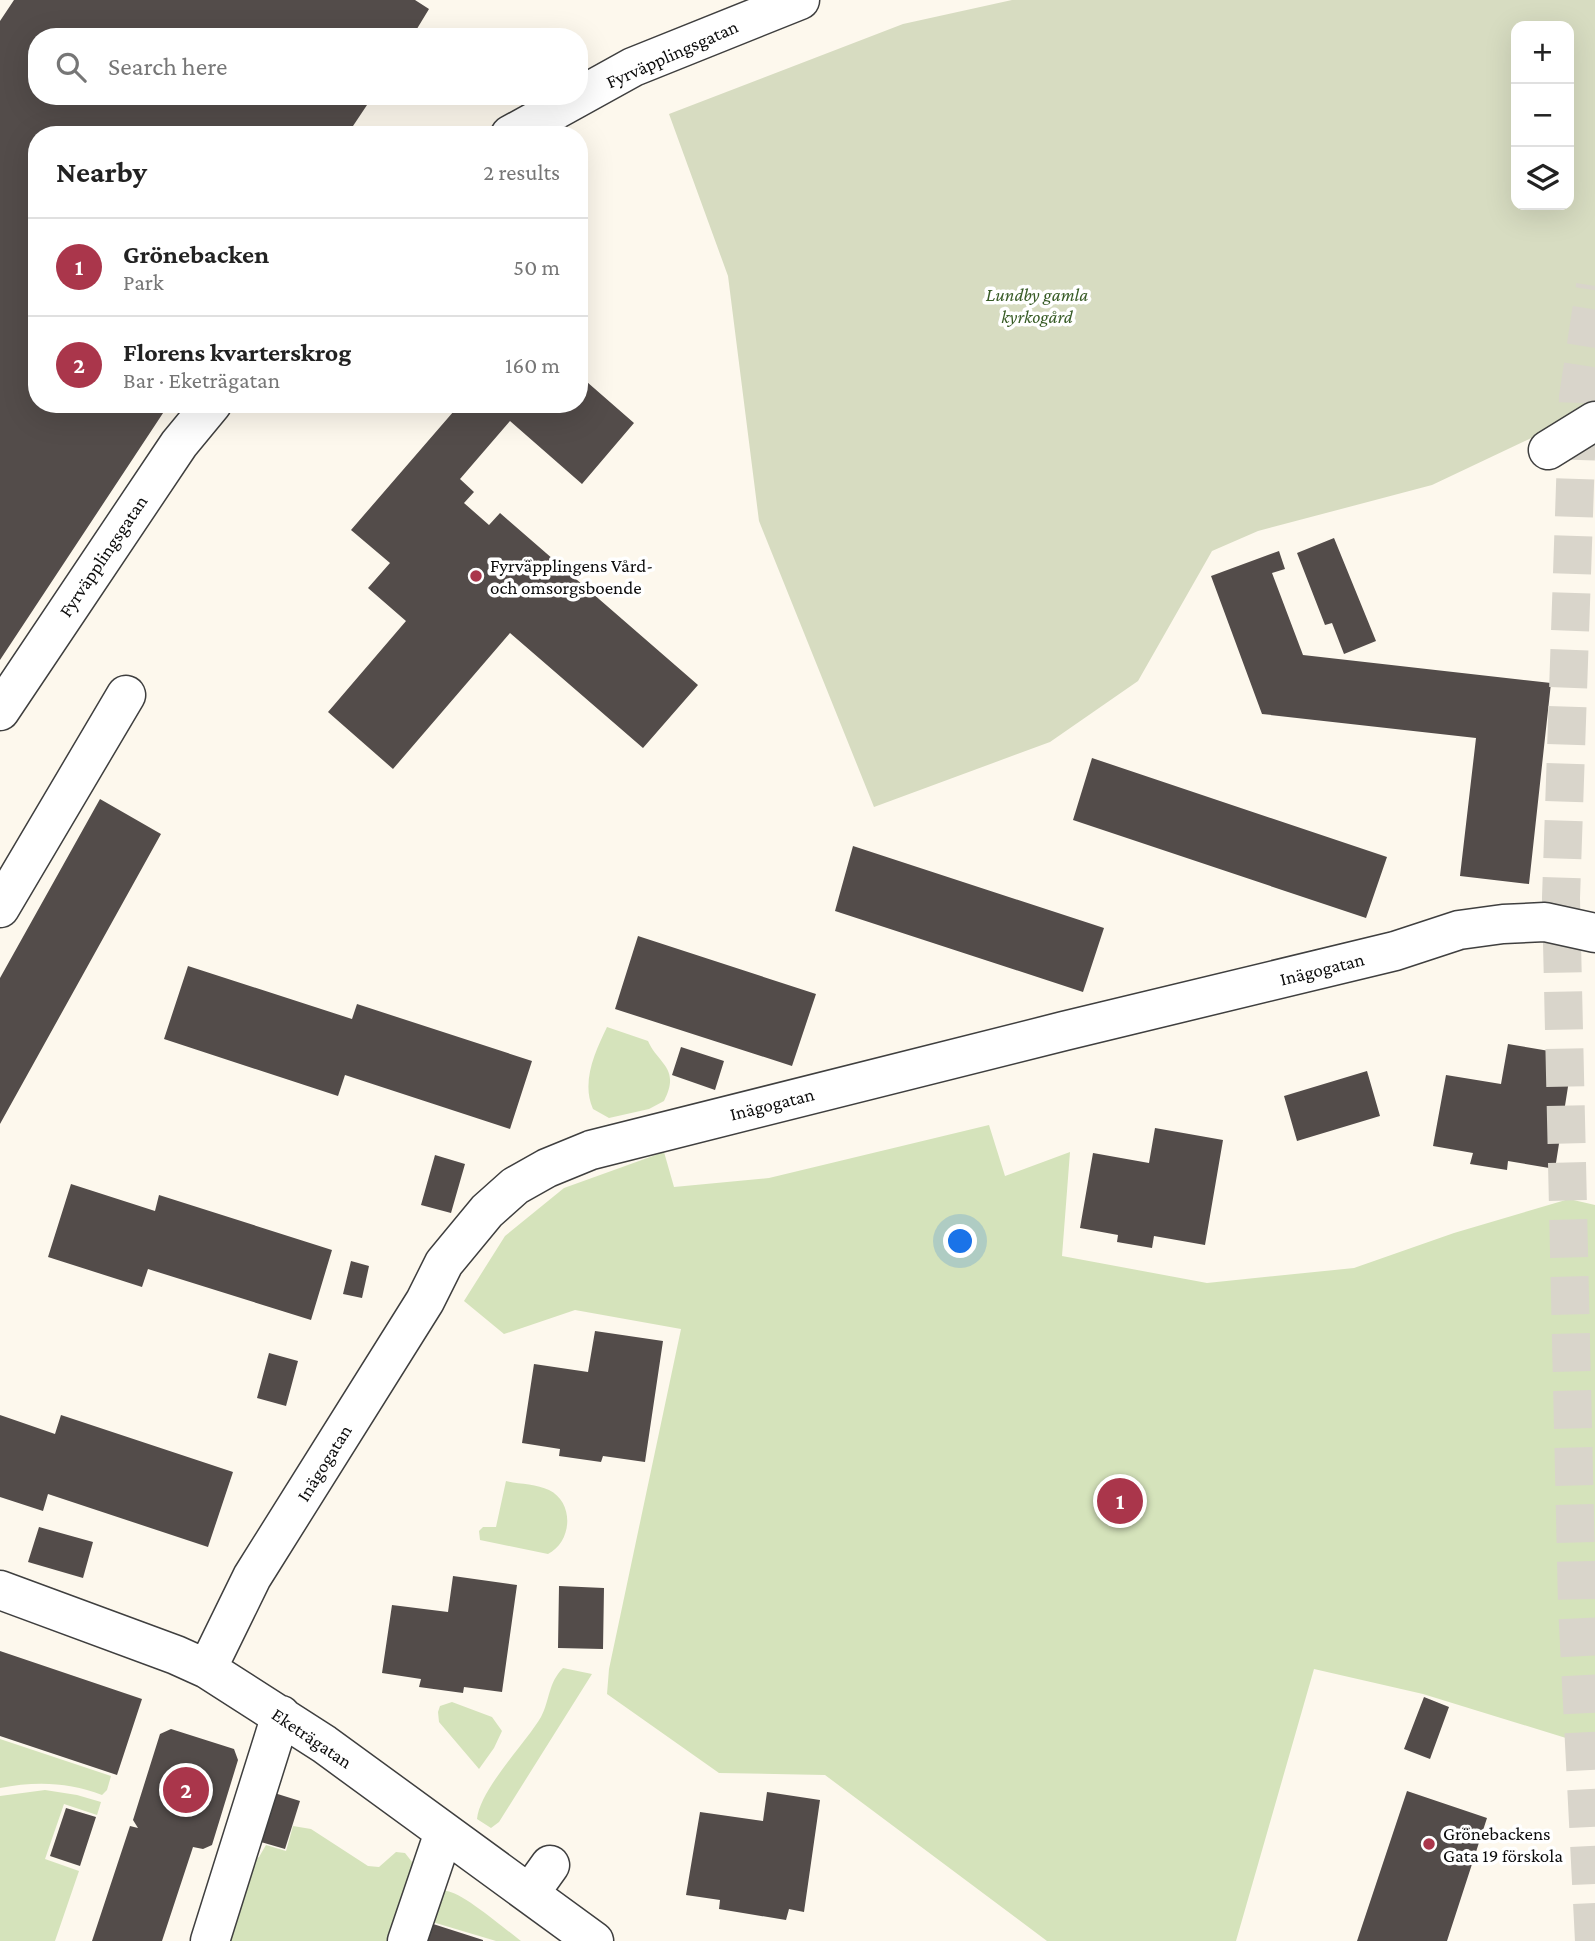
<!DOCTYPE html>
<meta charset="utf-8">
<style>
:root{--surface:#fff;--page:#f2f2f2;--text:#222;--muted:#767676;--line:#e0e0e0;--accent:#aa364b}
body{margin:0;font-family:"Crimson Pro",serif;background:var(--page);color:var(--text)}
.controls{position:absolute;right:21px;top:21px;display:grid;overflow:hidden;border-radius:14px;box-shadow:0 7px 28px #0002}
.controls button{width:63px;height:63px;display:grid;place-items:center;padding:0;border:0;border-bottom:2px solid var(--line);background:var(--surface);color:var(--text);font:35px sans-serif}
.you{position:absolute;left:961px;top:1242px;width:24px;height:24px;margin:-18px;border:5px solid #fff;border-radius:50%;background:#1a73e8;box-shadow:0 0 0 10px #1a73e833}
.badge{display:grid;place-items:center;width:46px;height:46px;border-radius:50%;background:var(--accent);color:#fff;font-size:23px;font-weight:700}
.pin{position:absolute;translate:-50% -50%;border:4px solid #fff;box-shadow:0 2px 7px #0006}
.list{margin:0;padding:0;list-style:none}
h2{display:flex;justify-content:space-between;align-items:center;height:91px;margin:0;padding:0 28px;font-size:30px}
h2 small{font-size:23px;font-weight:400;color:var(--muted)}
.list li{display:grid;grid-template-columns:46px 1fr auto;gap:21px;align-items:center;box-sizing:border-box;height:98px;padding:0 28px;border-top:2px solid var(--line)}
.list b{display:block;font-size:26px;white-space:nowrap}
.list p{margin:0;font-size:23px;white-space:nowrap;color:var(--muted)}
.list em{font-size:23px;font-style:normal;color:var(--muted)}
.icon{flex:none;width:38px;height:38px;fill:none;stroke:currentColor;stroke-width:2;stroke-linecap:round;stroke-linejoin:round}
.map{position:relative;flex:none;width:1595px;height:1941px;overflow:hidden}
.search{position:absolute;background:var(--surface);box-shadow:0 7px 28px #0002;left:28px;top:28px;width:560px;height:77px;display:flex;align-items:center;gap:18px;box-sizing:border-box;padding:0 24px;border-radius:28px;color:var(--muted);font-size:26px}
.panel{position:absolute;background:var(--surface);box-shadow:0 7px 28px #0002;left:28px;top:126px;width:560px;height:287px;border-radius:28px}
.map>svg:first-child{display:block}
.green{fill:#d5e3bb}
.cemetery{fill:#d7dcc1;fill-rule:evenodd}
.building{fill:#534c4a}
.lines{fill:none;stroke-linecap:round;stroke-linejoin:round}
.highway-tunnel{stroke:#d9d5cb;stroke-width:38;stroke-dasharray:38 19;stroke-linecap:butt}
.minor-casing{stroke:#3f3f3f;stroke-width:41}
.minor{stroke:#fff;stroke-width:38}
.poi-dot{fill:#aa364b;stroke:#fff;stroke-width:2.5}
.labels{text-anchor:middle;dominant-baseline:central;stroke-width:7;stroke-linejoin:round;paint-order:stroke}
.street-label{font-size:19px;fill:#0c0c0c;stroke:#fff}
.park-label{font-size:19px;font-style:italic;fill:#375b25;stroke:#fff}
.poi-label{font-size:19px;fill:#0c0c0c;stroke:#fff;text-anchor:start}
</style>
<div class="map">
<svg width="1595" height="1941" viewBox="0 0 1595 1941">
<rect width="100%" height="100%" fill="#fdf8ed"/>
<path class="green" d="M607 1027 648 1041C658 1064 681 1068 664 1101L649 1109 609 1118 593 1109C581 1082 595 1052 607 1027Z
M989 1125 1005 1176 1070 1152 1062 1256 1207 1283 1354 1268 1454 1233 1569 1199 1595 1205V1747L1423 1694 1314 1669 1236 1941H1047L825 1775 719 1773 607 1694 609 1669 681 1329 575 1310 504 1334 464 1301 505 1236 564 1188 664 1152 674 1187 769 1178Z
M506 1481C519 1484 537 1484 549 1490 575 1503 572 1542 548 1554L480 1540 479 1531 483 1527H496Z
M563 1668 592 1674 499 1822 491 1828 477 1819C480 1789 525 1744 541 1717 550 1700 548 1683 563 1668Z
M452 1702 492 1717 502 1731 494 1748 479 1769 439 1722 438 1712 440 1706Z
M0 1739 111 1776 107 1790 102 1795C69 1782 35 1781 0 1788Z
M45 1790 77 1795 101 1802 97 1815 64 1804 45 1859 79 1871 55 1941H0V1796Z
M293 1826 311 1829 368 1866 379 1867 396 1852 405 1853 416 1867 395 1941H221L253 1861 259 1857 266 1845 286 1851Z
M445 1891C460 1890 506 1930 521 1941H496L429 1921 434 1899Z"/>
<path class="cemetery" d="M1012 0H1595V408L1432 485 1258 531 1212 551 1138 681 1050 742 874 807 759 521 728 276 669 114 903 24ZM1516 26H1569V205H1516Z"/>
<path class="building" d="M14 0H415L429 9 412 37H37V96H373L347 135H37V404H169L0 660V21Z
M579 375 634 423 582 484 510 421 460 479 474 492 464 503 489 525 500 513 698 685 643 748 510 633 393 769 328 712 406 621 368 588 390 563 351 530 460 404H579Z
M1334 538 1376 641 1344 654 1332 623 1325 625 1297 553Z
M1279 551 1285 569 1272 573 1303 655 1551 683 1529 884 1460 876 1476 738 1262 714 1211 576Z
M1092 758 1387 857 1366 918 1073 820Z
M100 799 161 834 0 1124V978Z
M853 846 1104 928 1083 992 835 911Z
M638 936 816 994 792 1066 615 1009Z
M188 966 352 1019 357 1004 532 1061 510 1129 345 1075 338 1096 164 1039Z
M1508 1044 1573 1055 1555 1169 1508 1161 1507 1170 1470 1164 1473 1153 1433 1146 1446 1075 1501 1084Z
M681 1047 724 1061 715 1090 672 1075Z
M1367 1071 1380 1116 1297 1141 1284 1096Z
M1155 1128 1223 1140 1205 1245 1154 1236 1152 1248 1117 1242 1118 1235 1080 1228 1093 1153 1149 1163Z
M435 1155 465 1164 451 1213 421 1205Z
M71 1184 155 1211 159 1195 332 1250 311 1320 148 1269 142 1287 48 1257Z
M351 1261 369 1266 362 1298 343 1294Z
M595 1331 663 1341 645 1462 603 1456 601 1462 559 1456 560 1449 522 1443 534 1364 588 1372Z
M269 1353 298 1361 286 1406 257 1398Z
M0 1415 55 1434 61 1415 233 1472 208 1547 48 1494 43 1511 0 1497Z
M39 1527 93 1542 83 1578 28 1562Z
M453 1576 517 1585 502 1692 464 1687 463 1693 419 1687 421 1679 382 1673 392 1605 448 1612Z
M559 1586 604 1588 603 1649 558 1648Z
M0 1651 142 1699 117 1775 0 1736Z
M1424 1697 1449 1707 1430 1759 1404 1749Z
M171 1729 234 1749 238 1760 212 1845 203 1849 193 1847 162 1941H92L130 1826 138 1828 133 1820 160 1734Z
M268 1791 300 1801 285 1849 254 1840Z
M1407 1791 1487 1818 1447 1941H1357Z
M767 1792 820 1800 804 1912 789 1909 786 1920 719 1909 720 1900 686 1895 700 1812 763 1821Z
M66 1808 96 1817 80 1866 50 1856Z
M430 1923 483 1940V1941H425Z"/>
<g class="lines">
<path class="highway-tunnel" d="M1594 1941 1577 1605 1561 898 1578 397 1595 286"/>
<g class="minor-casing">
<path id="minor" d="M510 135 633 67 800 0
M1548 450 1595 421
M0 711 179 444 212 404
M0 908 126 695
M0 1590 176 1655 207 1669 324 1744 594 1941
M207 1669 252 1577 425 1301 444 1263 487 1211 515 1186 547 1168 591 1150 1064 1031 1395 951 1459 930 1503 924 1545 922 1595 933
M530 1893 550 1865
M210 1941 281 1715
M407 1941 444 1832"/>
</g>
<use href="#minor" class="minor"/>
</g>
<g class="poi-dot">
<circle cx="476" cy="576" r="7"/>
<circle cx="1429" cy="1844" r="7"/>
</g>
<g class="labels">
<g class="street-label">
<text transform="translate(672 54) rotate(-24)">Fyrväpplingsgatan</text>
<text transform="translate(103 556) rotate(-56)">Fyrväpplingsgatan</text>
<text transform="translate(1322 969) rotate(-14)">Inägogatan</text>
<text transform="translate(772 1104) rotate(-14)">Inägogatan</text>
<text transform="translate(324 1463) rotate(-58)">Inägogatan</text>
<text transform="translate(312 1738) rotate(34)">Eketrägatan</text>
</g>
<g class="park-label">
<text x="1037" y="294">Lundby gamla<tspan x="1037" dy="22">kyrkogård</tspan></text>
</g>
<g class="poi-label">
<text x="490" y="565">Fyrväpplingens Vård-<tspan x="490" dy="22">och omsorgsboende</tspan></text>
<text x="1443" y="1833">Grönebackens<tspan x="1443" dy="22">Gata 19 förskola</tspan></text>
</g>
</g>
</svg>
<div class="controls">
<button>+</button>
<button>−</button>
<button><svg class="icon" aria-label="layers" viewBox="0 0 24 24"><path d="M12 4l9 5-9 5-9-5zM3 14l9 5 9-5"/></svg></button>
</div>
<div class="you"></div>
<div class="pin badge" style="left:1120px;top:1501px">1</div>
<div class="pin badge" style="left:186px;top:1790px">2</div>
<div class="search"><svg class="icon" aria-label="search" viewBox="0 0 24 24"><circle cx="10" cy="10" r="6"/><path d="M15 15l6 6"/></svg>Search here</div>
<section class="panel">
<h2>Nearby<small>2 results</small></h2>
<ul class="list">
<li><span class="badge">1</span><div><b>Grönebacken</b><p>Park</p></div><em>50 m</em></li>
<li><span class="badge">2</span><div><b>Florens kvarterskrog</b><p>Bar · Eketrägatan</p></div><em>160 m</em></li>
</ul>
</section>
</div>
